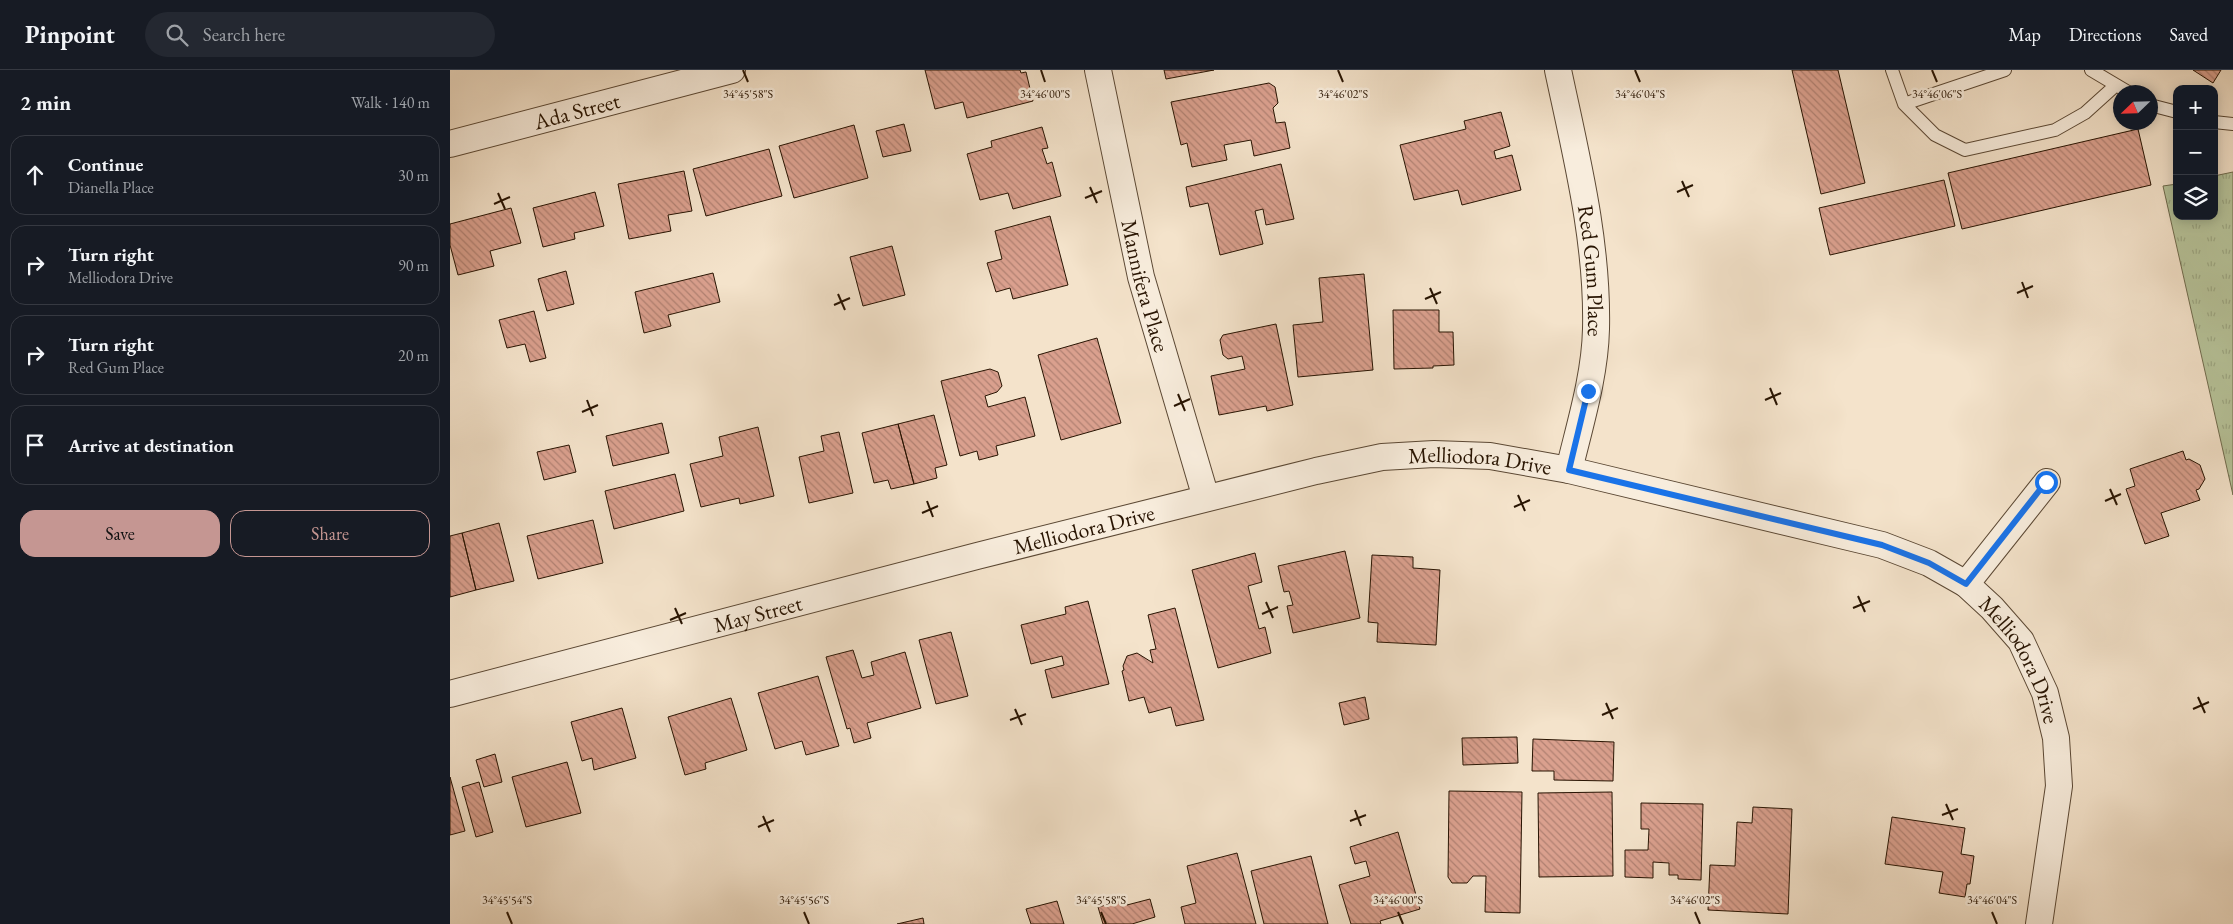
<!DOCTYPE html>
<meta charset="utf-8">
<style>
:root{--surface:#171b24;--page:#242831;--text:#f1f3f6;--muted:#9ea1a6;--line:#363941;--accent:#c59692}
body{margin:0;font-family:"EB Garamond",serif;background:var(--page);color:var(--text)}
.controls{position:absolute;right:15px;top:15px;display:grid;overflow:hidden;border-radius:10px;box-shadow:0 2px 12px #0003}
.controls button{width:45px;height:45px;display:grid;place-items:center;padding:0;border:0;border-bottom:1px solid var(--line);background:var(--surface);color:var(--text);font:25px sans-serif}
.compass{position:absolute;left:1663px;top:15px;width:45px;height:45px;border-radius:50%;background:var(--surface);box-shadow:0 2px 12px #0003;rotate:247deg}
.stop{position:absolute;width:15px;height:15px;margin:-11px;border:4px solid #1a73e8;border-radius:50%;background:#fff}
.stop.end{background:#1a73e8;border-color:#fff;box-shadow:0 1px 5px #0008}
.list{margin:0;padding:0;list-style:none}
h2{display:flex;justify-content:space-between;align-items:center;height:65px;margin:0;padding:0 20px;font-size:21px}
h2 small{font-size:16px;font-weight:400;color:var(--muted)}
.list li{display:grid;grid-template-columns:32px 1fr auto;gap:15px;align-items:center;box-sizing:border-box;height:80px;margin:0 10px 10px;padding:0 10px;border:1px solid var(--line);border-radius:15px}
.list b{display:block;font-size:19px;white-space:nowrap}
.list p{margin:0;font-size:16px;white-space:nowrap;color:var(--muted)}
.list em{font-size:16px;font-style:normal;color:var(--muted)}
.actions{display:flex;gap:10px;padding:15px 20px}
.actions a{flex:1;padding:11px 0;border:1px solid var(--accent);border-radius:15px;text-align:center;font-size:18px;color:var(--accent)}
.actions .main{background:var(--accent);color:#111}
.icon{flex:none;width:28px;height:28px;fill:none;stroke:currentColor;stroke-width:2;stroke-linecap:round;stroke-linejoin:round}
.map{position:relative;flex:none;width:1783px;height:854px;overflow:hidden}
header{display:flex;align-items:center;gap:30px;box-sizing:border-box;height:70px;padding:0 25px;background:var(--surface);border-bottom:1px solid var(--line)}
header strong{font-size:24px}
nav{display:flex;gap:28px;margin-inline-start:auto;font-size:18px}
.search{width:350px;height:45px;background:var(--page);display:flex;align-items:center;gap:12px;box-sizing:border-box;padding:0 18px;border-radius:28px;color:var(--muted);font-size:19px}
main{display:flex}
aside{flex:1;background:var(--surface)}
.map>svg:first-child{display:block}
.grass{fill:url(#grass-tufts);stroke:#706c4e}
.building{fill:url(#building-back-hatch);stroke:#281402}
.lines{fill:none;stroke-linecap:round;stroke-linejoin:round}
.service-casing{stroke:#5b4834;stroke-width:14}
.minor-casing{stroke:#5b4834;stroke-width:28}
.service{stroke:#f8eddd;stroke-width:12}
.minor{stroke:#f8eddd;stroke-width:26}
.route{stroke:#1a73e8;stroke-width:6}
.ticks{fill:none;stroke:#281402;stroke-width:2}
.labels{text-anchor:middle;dominant-baseline:central;stroke-width:5;stroke-linejoin:round;paint-order:stroke}
.street-label{font-size:22px;fill:#281402;stroke:#f8eddd}
.ticks-label{font-size:12px;text-anchor:middle;fill:#281402;stroke:#f8eddd;stroke-width:5;stroke-linejoin:round;paint-order:stroke}
</style>
<header>
<strong>Pinpoint</strong>
<div class="search"><svg class="icon" aria-label="search" viewBox="0 0 24 24"><circle cx="10" cy="10" r="6"/><path d="M15 15l6 6"/></svg>Search here</div>
<nav><a>Map</a><a>Directions</a><a>Saved</a></nav>
</header>
<main>
<aside>
<h2>2 min<small>Walk · 140 m</small></h2>
<ul class="list">
<li><svg class="icon" aria-label="ahead" viewBox="0 0 24 24"><path d="M12 20V5M6 11l6-6 6 6"/></svg><div><b>Continue</b><p>Dianella Place</p></div><em>30 m</em></li>
<li><svg class="icon" aria-label="right" viewBox="0 0 24 24"><path d="M7 20v-9h11M14 6l5 5-5 5"/></svg><div><b>Turn right</b><p>Melliodora Drive</p></div><em>90 m</em></li>
<li><svg class="icon" aria-label="right" viewBox="0 0 24 24"><path d="M7 20v-9h11M14 6l5 5-5 5"/></svg><div><b>Turn right</b><p>Red Gum Place</p></div><em>20 m</em></li>
<li><svg class="icon" aria-label="arrive" viewBox="0 0 24 24"><path d="M6 21V4h12l-3 4 3 4H6"/></svg><div><b>Arrive at destination</b></div></li>
</ul>
<div class="actions"><a class="main">Save</a><a>Share</a></div>
</aside>
<div class="map">
<svg width="1783" height="854" viewBox="0 0 1783 854">
<defs>
<pattern id="grass-tufts" width="24" height="20" patternUnits="userSpaceOnUse" patternTransform="scale(1.25)"><rect width="24" height="20" fill="#b7c49b"/><path d="M3 7l-1-3M5 7V3M7 7l1-3M15 17l-1-3M17 17v-4M19 17l1-3" fill="none" stroke="#9da884"/></pattern>
<pattern id="building-back-hatch" width="6" height="6" patternUnits="userSpaceOnUse" patternTransform="scale(1.25)"><rect width="6" height="6" fill="#daa08e"/><path d="M-1 5l2 2M0 0l6 6M5-1l2 2" fill="none" stroke="#b18172"/></pattern>
</defs>
<rect width="100%" height="100%" fill="#f4e3cb"/>
<filter id="stains"><feTurbulence type="fractalNoise" baseFrequency=".004" numOctaves="4"/><feColorMatrix values="0 0 0 0 .2 0 0 0 0 .09 0 0 0 0 .02 0 0 0 .5 -.17"/></filter>
<radialGradient id="worn" r=".72"><stop offset=".6" stop-color="#630" stop-opacity="0"/><stop offset="1" stop-color="#630" stop-opacity=".3"/></radialGradient>
<path class="grass" d="M1783 102V425L1713 116 1727 114V146H1764V106Z"/>
<path class="building" d="M475 0H570L571 3 576 2 583 31 517 48 513 32 485 39Z
M714 0H764L716 9Z
M1342 0H1388L1415 113 1371 124Z
M1743 0H1771L1763 13Z
M819 13 825 17 828 33 823 38 826 53 835 52 840 78 804 86 801 70 774 75 777 90 742 97 737 73 731 75 721 32Z
M1051 42 1060 76 1044 81 1046 89 1062 85 1071 120 1012 135 1008 120 964 130 950 75 1016 59 1014 51Z
M454 54 461 81 433 87 426 61Z
M404 55 418 108 344 128 329 76Z
M592 57 598 78 592 79 597 94 602 92 611 126 563 139 558 123 530 130 517 84 542 77 541 71Z
M1688 59 1701 115 1512 159 1498 103Z
M319 79 332 126 256 146 243 99Z
M831 94 844 149 816 155 813 139 805 141 813 174 770 185 758 133 740 137 736 117Z
M234 101 242 141 218 145 221 161 179 169 168 114Z
M1494 110 1505 156 1380 185 1369 138Z
M145 122 154 156 124 163 125 169 93 177 83 138Z
M61 138 71 173 40 181 44 196 8 205 0 175V154Z
M600 146 618 215 563 229 560 218 546 222 537 193 552 189 545 161Z
M442 176 455 225 413 236 400 187Z
M116 201 124 234 97 241 88 209Z
M263 203 270 232 218 245 221 256 194 263 185 222Z
M914 204 923 300 848 307 843 255 873 252 869 208Z
M943 240H989V262H1003L1004 295 983 296V298L944 299Z
M84 241 96 288 80 292 75 274 57 278 49 250Z
M826 254 843 335 817 341 816 336 769 345 761 306 795 299 792 286 778 289 773 285 770 270 773 265Z
M647 268 671 353 611 370 588 285Z
M540 299 548 302 552 316 547 322 535 326 538 337 575 327 585 366 546 376 548 385 529 390 527 381 510 386 491 311Z
M484 345 497 395 485 398 487 408 464 414 448 354Z
M212 353 219 383 163 396 156 366Z
M448 354 464 414 441 419 438 410 424 413 412 363Z
M308 357 324 426 290 434 289 428 251 437 240 394 273 386 269 367Z
M389 362 403 423 359 433 349 387 374 381 371 366Z
M119 375 126 402 94 410 87 382Z
M1733 381 1736 390 1739 389 1750 395 1755 409 1749 419 1746 420 1750 430 1711 443 1719 466 1695 474 1676 419 1685 416 1680 399Z
M225 404 234 441 164 459 155 421Z
M143 450 153 493 88 509 77 466Z
M49 453 64 511 26 520 12 463Z
M12 463 26 520 0 527V466Z
M895 481 910 548 843 563 837 536 843 535 839 521 834 522 828 496Z
M805 483 812 512 798 516 809 559 815 557 821 583 768 598 742 500Z
M922 485 963 487V498L990 500 986 575 927 572 928 553 918 552Z
M638 531 659 614 602 628 595 600 614 595 612 586 581 594 571 555 616 544 615 537Z
M725 538 754 650 726 656 721 637 699 643 694 627 679 631 672 601 674 600 673 596 677 586 687 583 703 593 700 580 706 579 698 545Z
M501 562 518 626 486 634 469 570Z
M403 580 412 608 424 605 421 592 455 582 471 638 417 653 421 668 404 673 400 658 397 659 376 587Z
M368 606 389 676 356 685 352 671 325 679 308 623Z
M915 627 919 649 894 655 889 633Z
M281 628 297 680 255 693 256 699 235 705 218 647Z
M172 638 186 688 144 700 142 688 132 691 121 652Z
M1067 667 1068 693 1013 695 1012 668Z
M1083 669 1164 672 1163 711 1104 710V701H1082Z
M45 684 52 712 34 717 26 690Z
M117 692 131 743 76 757 62 707Z
M0 707 15 761 0 765Z
M29 712 43 762 26 767 12 717Z
M999 721 1072 722 1070 843 1035 842 1036 806H1023L1017 813H1002L998 807Z
M1162 722 1163 806 1089 807 1088 723Z
M1191 733 1253 734 1251 810 1228 809V805H1219V793L1203 792V808L1175 807V780H1198L1199 759H1191Z
M1303 737 1342 739 1338 844 1258 840 1260 795 1285 796 1287 752 1302 753Z
M1442 747 1515 758 1511 784 1524 786 1520 814H1517L1515 827 1489 823 1493 802 1435 794Z
M948 762 970 839 930 851 931 854H901L889 815 920 806 916 791 905 794 900 777Z
M787 783 806 854H735L731 837 746 833 737 796Z
M861 786 878 854H814L801 801Z
M700 829 705 847 682 854H653L648 837 676 830 677 835Z
M607 831 614 854H581L576 839Z
M473 848 474 854H447Z"/>
<g class="lines">
<g class="service-casing">
<path id="service" d="M1442 0 1454 34
M1555 0 1454 34 1485 65 1515 80 1605 60 1635 43 1666 15
M1641 0 1678 22
M1700 35 1727 42
M1764 52 1783 54"/>
</g>
<g class="minor-casing">
<g id="minor">
<path id="s1" d="M648 0 691 207 756 428"/>
<path id="s2" d="M1108 0C1126 85 1148 171 1146 259 1145 306 1130 354 1119 400"/>
<path id="s3" d="M0 74 282 0"/>
<path d="M1516 514 1597 412"/>
<path id="s4" d="M0 624 527 486 866 401 932 387 984 384 1040 386 1119 400 1432 475 1479 493 1516 514 1542 538 1571 571 1595 623 1606 668 1609 716 1589 854"/>
</g>
</g>
<use href="#service" class="service"/>
<use href="#minor" class="minor"/>
</g>
<g class="lines">
<path class="route" d="M1138 321 1119 400 1432 475 1479 493 1516 514 1596 412"/>
</g>
<path class="ticks" d="M293 0 298 12M591 0 595 12M888 0 893 12M1185 0 1190 12M1482 0 1487 12M1232 111 1239 127M640 117 647 133M1227 122 1243 115M48 123 55 139M635 128 652 121M44 134 60 127M1572 212 1578 228M980 218 987 234M1567 223 1583 216M388 224 395 240M975 229 991 222M384 235 400 228M1320 318 1327 335M728 324 735 341M137 330 143 346M1315 330 1331 323M724 336 740 329M132 342 148 335M1660 419 1667 435M1068 425 1075 441M477 431 483 447M1655 431 1671 424M1064 437 1080 430M472 443 488 436M1408 526 1415 542M816 532 823 548M225 538 232 554M1403 538 1420 531M812 544 828 537M220 550 236 543M1748 627 1755 643M1156 633 1163 649M565 639 572 655M1743 639 1759 632M1152 645 1168 638M560 650 576 644M1496 734 1503 750M905 740 911 756M1492 745 1508 739M313 746 320 762M900 751 916 745M308 757 324 750M57 842 62 854M354 842 359 854M651 842 656 854M948 842 953 854M1245 842 1250 854M1542 842 1547 854"/>
<g class="labels">
<g class="street-label">
<text stroke="none"><textPath href="#s3" startOffset="131">Ada Street</textPath></text>
<text stroke="none"><textPath href="#s2" startOffset="204">Red Gum Place</textPath></text>
<text stroke="none"><textPath href="#s1" startOffset="221">Mannifera Place</textPath></text>
<text stroke="none"><textPath href="#s4" startOffset="1060">Melliodora Drive</textPath></text>
<text stroke="none"><textPath href="#s4" startOffset="655">Melliodora Drive</textPath></text>
<text stroke="none"><textPath href="#s4" startOffset="318">May Street</textPath></text>
<text stroke="none"><textPath href="#s4" startOffset="1660">Melliodora Drive</textPath></text>
</g>
</g>
<g class="ticks-label">
<text x="298" y="28">34°45'58"S</text>
<text x="595" y="28">34°46'00"S</text>
<text x="893" y="28">34°46'02"S</text>
<text x="1190" y="28">34°46'04"S</text>
<text x="1487" y="28">34°46'06"S</text>
<text x="57" y="834">34°45'54"S</text>
<text x="354" y="834">34°45'56"S</text>
<text x="651" y="834">34°45'58"S</text>
<text x="948" y="834">34°46'00"S</text>
<text x="1245" y="834">34°46'02"S</text>
<text x="1542" y="834">34°46'04"S</text>
</g>
<rect width="100%" height="100%" filter="url(#stains)"/>
<rect width="100%" height="100%" fill="url(#worn)"/>
</svg>
<div class="controls">
<button>+</button>
<button>−</button>
<button><svg class="icon" aria-label="layers" viewBox="0 0 24 24"><path d="M12 4l9 5-9 5-9-5zM3 14l9 5 9-5"/></svg></button>
</div>
<svg class="compass" viewBox="-18 -18 36 36"><path d="M0-13l5 13h-10z" fill="#e53935"/><path d="M0 13l5-13h-10z" fill="#9ea1a6"/></svg>
<div class="stop" style="left:1596px;top:412px"></div>
<div class="stop end" style="left:1138px;top:321px"></div>
</div>
</main>
